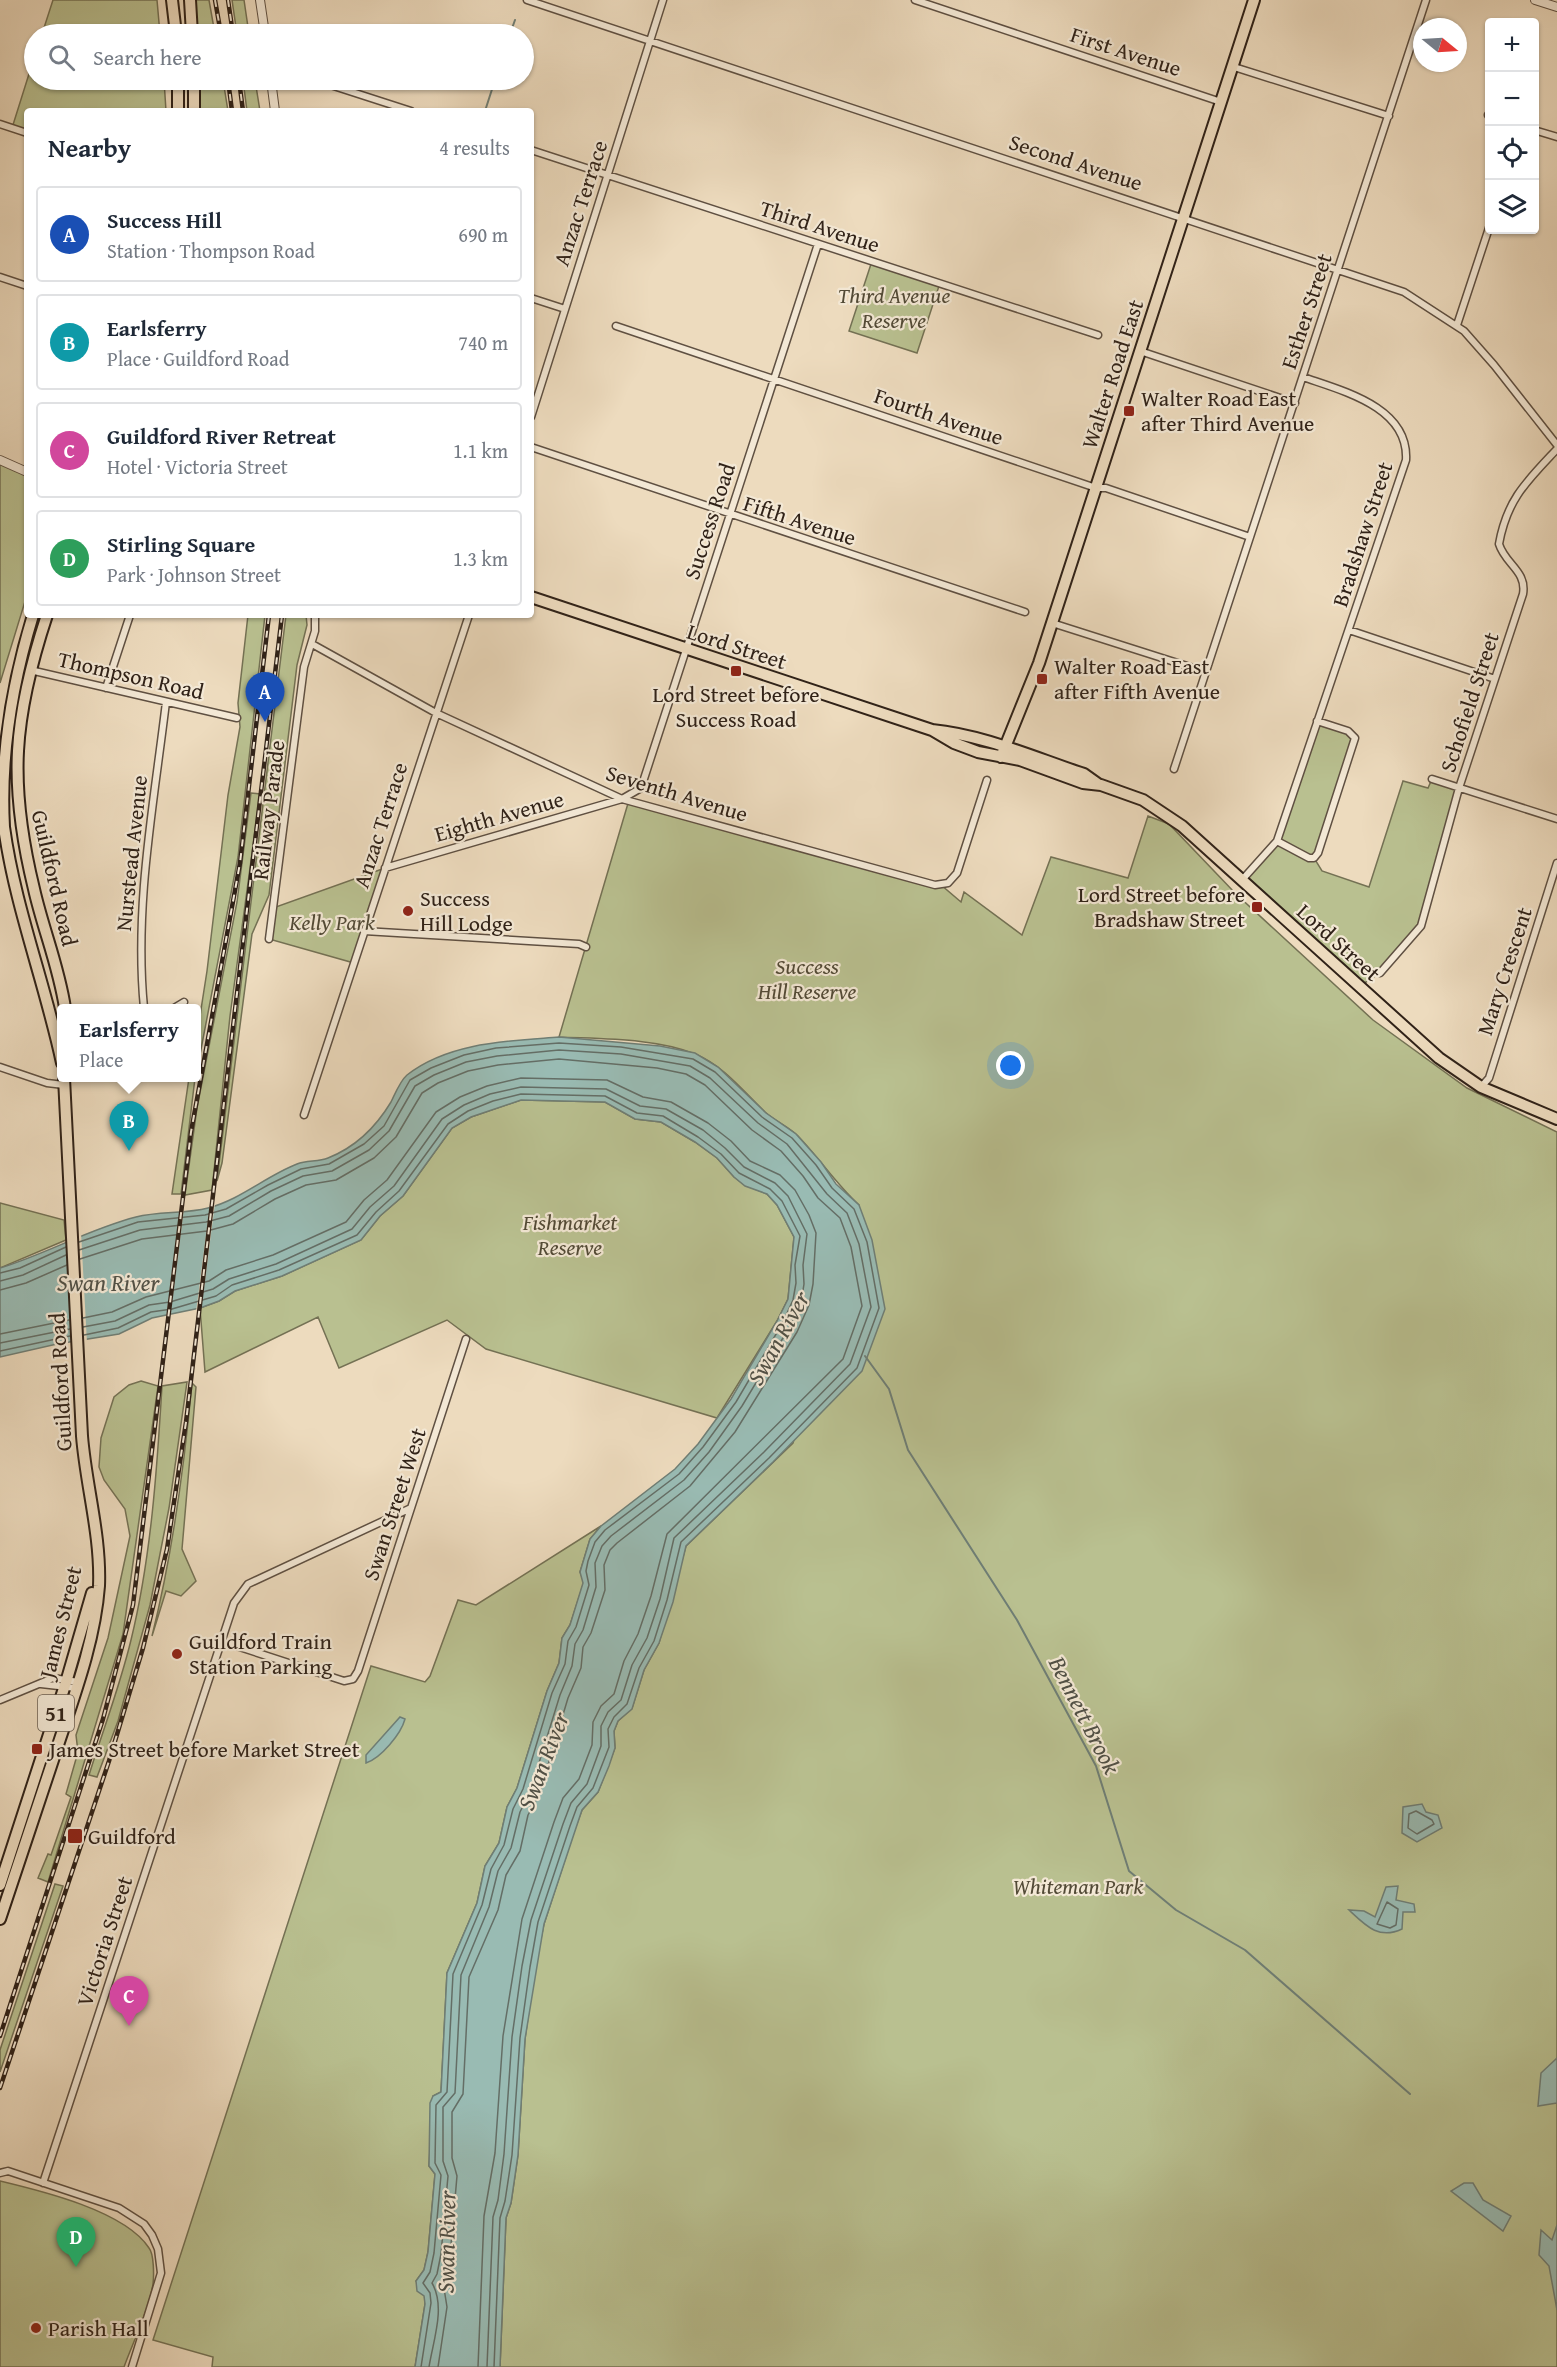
<!DOCTYPE html>
<meta charset="utf-8">
<style>
:root{--surface:#fff;--page:#f2f2f3;--text:#1f2937;--muted:#747a83;--line:#e0e1e3;--accent:#8f2418}
body{margin:0;font-family:"Gentium Book Plus",serif;background:var(--page);color:var(--text)}
.controls{position:absolute;right:18px;top:18px;display:grid;overflow:hidden;border-radius:6px;box-shadow:0 2px 4px #0004}
.controls button{width:54px;height:54px;display:grid;place-items:center;padding:0;border:0;border-bottom:2px solid var(--line);background:var(--surface);color:var(--text);font:30px sans-serif}
.compass{position:absolute;left:1413px;top:18px;width:54px;height:54px;border-radius:50%;background:var(--surface);box-shadow:0 2px 4px #0004;rotate:108deg}
.you{position:absolute;left:1011px;top:1066px;width:21px;height:21px;margin:-15px;border:4px solid #fff;border-radius:50%;background:#1a73e8;box-shadow:0 0 0 9px #1a73e833}
.badge{display:grid;place-items:center;width:39px;height:39px;border-radius:50%;background:var(--accent);color:#fff;font-size:20px;font-weight:700}
.pin{position:absolute;translate:-50% -50px;filter:drop-shadow(0 2px 3px #0008)}
.pin::after{content:'';position:absolute;top:32px;width:21px;height:18px;background:inherit;clip-path:polygon(0 0,100% 0,50% 100%)}
.popup{position:absolute;left:57px;top:1004px;width:144px;height:78px;box-sizing:border-box;display:grid;place-content:center;border-radius:6px;background:var(--surface);filter:drop-shadow(0 2px 4px #0005);font-size:20px;white-space:nowrap;color:var(--muted)}
.popup b{font-size:22px;color:var(--text)}
.popup::after{content:'';position:absolute;left:50%;top:100%;margin-left:-12px;border:12px solid transparent;border-top-color:var(--surface)}
.list{margin:0;padding:0;list-style:none}
h2{display:flex;justify-content:space-between;align-items:center;height:78px;margin:0;padding:0 24px;font-size:26px}
h2 small{font-size:20px;font-weight:400;color:var(--muted)}
.list li{display:grid;grid-template-columns:39px 1fr auto;gap:18px;align-items:center;box-sizing:border-box;height:96px;margin:0 12px 12px;padding:0 12px;border:2px solid var(--line);border-radius:6px}
.list b{display:block;font-size:22px;white-space:nowrap}
.list p{margin:0;font-size:20px;white-space:nowrap;color:var(--muted)}
.list em{font-size:20px;font-style:normal;color:var(--muted)}
.icon{flex:none;width:33px;height:33px;fill:none;stroke:currentColor;stroke-width:2;stroke-linecap:round;stroke-linejoin:round}
.map{position:relative;flex:none;width:1557px;height:2367px;overflow:hidden}
.search{position:absolute;background:var(--surface);box-shadow:0 2px 4px #0004;left:24px;top:24px;width:510px;height:66px;display:flex;align-items:center;gap:15px;box-sizing:border-box;padding:0 21px;border-radius:33px;color:var(--muted);font-size:22px}
.panel{position:absolute;background:var(--surface);box-shadow:0 2px 4px #0004;left:24px;top:108px;width:510px;height:510px;border-radius:6px}
.map>svg:first-child{display:block}
.green{fill:#b9c090;stroke:#747154;stroke-width:1.5}
.water{fill:#99bbb3;stroke:#6f7e75;stroke-width:1.5}
.pier{fill:#eddbbe}
.lines{fill:none;stroke-linecap:round;stroke-linejoin:round}
.shore{stroke:#646e66;stroke-width:1.5}
.stream{stroke:#6f7e75;stroke-width:2}
.minor-casing{stroke:#5f5042;stroke-width:9}
.tertiary-casing{stroke:#5f5042;stroke-width:10}
.primary-casing{stroke:#302218;stroke-width:14}
.trunk-casing{stroke:#302218;stroke-width:14}
.minor{stroke:#f3e8d5;stroke-width:6}
.tertiary{stroke:#f3e8d5;stroke-width:8}
.primary{stroke:#eddbbe;stroke-width:10}
.trunk{stroke:#eddbbe;stroke-width:10}
.rail-casing{stroke:#302218;stroke-width:4.5}
.rail{stroke:#f3e8d5;stroke-width:2;stroke-dasharray:7;stroke-linecap:butt}
.poi-dot{fill:#8f2418;stroke:#f3e8d5;stroke-width:2}
.labels{text-anchor:middle;dominant-baseline:central;stroke-width:4.5;stroke-linejoin:round;paint-order:stroke}
.shield{fill:#f3e8d5;stroke:#6a5d51;stroke-width:1.5}
.shield-label{font-size:21px;font-weight:bold;fill:#302218}
.street-label{font-size:22px;fill:#302218;stroke:#f3e8d5}
.park-label{font-size:22px;font-style:italic;fill:#524a36;stroke:#f3e8d5}
.poi-label{font-size:22px;fill:#302218;stroke:#f3e8d5;text-anchor:start}
.water-label{font-size:24px;font-style:italic;fill:#505046;stroke:#f3e8d5}
</style>
<div class="map">
<svg width="1557" height="2367" viewBox="0 0 1557 2367">
<rect width="100%" height="100%" fill="#eddbbe"/>
<filter id="stains"><feTurbulence type="fractalNoise" baseFrequency=".00333" numOctaves="4"/><feColorMatrix values="0 0 0 0 .2 0 0 0 0 .09 0 0 0 0 .02 0 0 0 .5 -.17"/></filter>
<radialGradient id="worn" r=".72"><stop offset=".6" stop-color="#630" stop-opacity="0"/><stop offset="1" stop-color="#630" stop-opacity=".3"/></radialGradient>
<path class="green" d="M53 0H157L160 34H42Z
M193 0H209L215 34H197Z
M232 0H244L249 34H237Z
M34 58V80H164L166 111H27V133L12 128Z
M199 80H223L228 111H199Z
M243 80H255L260 111H247Z
M872 261 940 283 917 353 849 331Z
M0 460 27 472V595L0 683Z
M248 615H265L238 857 197 1070V1035L207 971 228 795 240 727 238 703Z
M286 615H306L307 625 297 665 269 895 252 934 222 1163 217 1181Z
M1317 721 1353 734 1314 858 1322 871 1369 887 1403 781 1428 788 1432 779 1459 788 1421 926 1380 973 1360 986 1242 880 1277 841Z
M251 793 260 794 230 1016 212 1190 185 1195 197 1108 237 902Z
M629 800 941 885 961 902 964 892 1022 935 1051 857 1128 878 1148 816 1169 824 1236 894 1373 1020 1467 1088 1557 1132V2367H500L506 2218 511 2203 518 2155 525 2039 535 1968 544 1924 575 1829 582 1810 598 1792 615 1748 614 1731 618 1721 632 1708 644 1670 659 1643 686 1546 793 1443 859 1205C836 1184 820 1159 798 1136 789 1127 775 1121 765 1112 743 1091 724 1066 695 1054 657 1038 600 1039 559 1037Z
M385 868 354 963 269 939 273 908Z
M189 1078H195L181 1194H172Z
M521 1100 605 1102 635 1119 661 1122 695 1142 717 1158 734 1177 745 1185 767 1194 777 1205 794 1237 788 1299 777 1321 717 1418 486 1349 447 1320 339 1368 318 1317 205 1372 200 1308 219 1301 235 1291 282 1276 361 1240 380 1216 403 1196 452 1128 471 1117Z
M0 1203 64 1220 66 1240 0 1268Z
M141 1381 158 1386 123 1634 48 1882 38 1878 48 1854 51 1855 71 1797 66 1794 78 1752 76 1735 108 1638 130 1536 125 1509 104 1480 99 1467 101 1438 114 1397 129 1385Z
M187 1382 169 1508 150 1605 118 1721 97 1777 89 1775C103 1730 120 1686 131 1640 151 1558 157 1470 162 1386Z
M192 1383 196 1387 182 1549 196 1581 181 1596 166 1591 152 1636C173 1552 184 1469 192 1383Z
M601 1526 590 1539 580 1572 584 1582 570 1625 562 1638 559 1663 547 1691 517 1788 507 1807 499 1843 485 1866 477 1903 447 1973 441 2092 433 2096 429 2166 435 2174 428 2252 424 2270 416 2281 425 2296V2304L415 2367H212L213 2357 153 2340 371 1666 425 1682 430 1676 458 1600 476 1605Z
M55 1884 63 1886 0 2072V2050Z
M0 2181C42 2191 125 2211 149 2248 154 2254 154 2275 153 2284 149 2310 133 2342 124 2367H0Z"/>
<path class="water" d="M559 1037 660 1046 695 1053 718 1067 766 1113 796 1134 821 1162 836 1184 859 1205 872 1240 885 1309 862 1371 773 1462 686 1546 673 1602 659 1643 644 1670 632 1709 618 1721 614 1731 615 1748 609 1766 598 1792 582 1810 544 1924 525 2039 518 2155 511 2203 506 2218 500 2367H415L425 2304 424 2296 417 2291 416 2281 424 2270 428 2252 435 2174 429 2166 430 2103 433 2096 441 2092 447 1973 477 1903 485 1866 499 1843 507 1807 517 1788 547 1691 559 1663 562 1638 570 1625 583 1583 580 1572 590 1539 601 1526 675 1469 698 1444 731 1399 777 1321 788 1299 794 1237 777 1205 767 1194 745 1186 734 1177 717 1158 695 1142 661 1122 635 1119 605 1102 521 1100 471 1117 452 1128 403 1196 380 1216 361 1240 282 1276 235 1291 219 1301 200 1308 152 1318 119 1334 57 1344 0 1357V1268C46 1254 89 1229 136 1217 159 1211 185 1214 208 1208 240 1200 266 1176 297 1164 307 1160 318 1162 328 1158 356 1147 376 1127 391 1102 395 1094 400 1081 407 1075 449 1042 509 1041 559 1037Z
M400 1717 405 1719C401 1734 381 1758 366 1763V1755Z
M1422 1804 1426 1812 1438 1815 1442 1828 1417 1842 1402 1833 1403 1807Z
M1398 1886 1396 1900 1414 1904 1415 1912H1403L1402 1929C1379 1940 1366 1926 1349 1910L1364 1911 1375 1917 1386 1887Z
M1557 2058V2103L1538 2106 1541 2073Z
M1464 2183H1473L1483 2200 1511 2216 1503 2231 1451 2191Z
M1557 2225V2310L1549 2266 1539 2255 1541 2230 1552 2240Z"/>
<path class="pier" d="M215 1203 201 1311 196 1312 210 1204Z
M180 1208H184L170 1319H166Z
M81 1232 87 1343 73 1345 67 1237Z"/>
<g class="lines">
<path class="shore" d="M79 1242 138 1222 205 1215 226 1209 268 1185 301 1169 329 1164 364 1144 384 1126 410 1080 431 1068 464 1055 496 1048 559 1043 621 1047 693 1059 715 1072 762 1117 792 1138 816 1165 832 1188 854 1209 867 1242 879 1308 857 1368 769 1458 681 1542 667 1600 654 1641 639 1668 627 1704 614 1717 608 1729 609 1747 593 1788 577 1807 570 1826 538 1922 530 1967 520 2038 512 2155 505 2201 500 2218 494 2367
M79 1250 140 1230 206 1222 229 1216 271 1191 303 1176 332 1171 369 1150 389 1131 415 1086 434 1075 466 1062 497 1056 559 1050 621 1054 690 1066 710 1078 758 1123 787 1144 827 1194 847 1213 859 1244 871 1307 850 1364 764 1452 674 1538 660 1599 647 1638 632 1665 621 1700 608 1712 601 1726V1746L587 1784 571 1803 563 1824 531 1920 522 1966 512 2037 504 2154 498 2200 493 2217 487 2367
M80 1259 142 1239 207 1231 233 1224 275 1199 306 1185 336 1180 374 1158 396 1137 422 1093 438 1083 468 1071 498 1065 559 1059 657 1068 686 1074 705 1085 752 1130 781 1151 803 1176 818 1198 840 1218 851 1247 862 1306 843 1359 667 1534 651 1596 638 1634 624 1661 614 1694 601 1706 593 1722 592 1745 579 1779 563 1798 554 1822 522 1919 503 2036 495 2153 484 2216 478 2367
M0 1273 20 1268 66 1247
M0 1281 23 1275 66 1255
M0 1290 26 1283 67 1265
M83 1318 112 1312 146 1297 209 1281 226 1270 273 1255 346 1222 364 1200 387 1180 436 1112 460 1097 487 1086 521 1078 607 1080 643 1097 671 1102 708 1123 731 1141 750 1161 780 1175 795 1190 809 1215 816 1233 813 1284 809 1305 797 1332 735 1432 690 1486 617 1543 610 1550 604 1565 605 1590 591 1633 583 1647 581 1668 568 1698 539 1795 528 1815 520 1851 506 1875 498 1910 469 1977 463 2094 452 2112V2158L457 2176 450 2256 443 2282 447 2307 438 2367
M83 1327 115 1321 149 1305 170 1302 213 1289 229 1279 276 1264 352 1229 370 1207 394 1186 442 1119 464 1105 490 1094 521 1087 606 1089 640 1106 666 1109 703 1130 725 1148 744 1167 775 1183 788 1196 807 1234 803 1265 804 1284 801 1303 789 1328 742 1406 709 1452 684 1480 611 1536 602 1546 595 1563 596 1587 583 1630 575 1644 572 1666 560 1695 530 1792 520 1812 511 1848 498 1871 489 1907 461 1975 455 2093 443 2107V2161L448 2176 441 2254 437 2274 432 2283C446 2307 433 2341 429 2367
M0 1334 69 1320
M84 1335 118 1328 151 1312 172 1309 216 1296 232 1285 279 1270 357 1235 376 1212 399 1191 448 1124 468 1111 493 1101 521 1094 605 1096 637 1113 663 1116 698 1137 721 1154 739 1173 770 1189 782 1201 800 1236 795 1265 796 1283 793 1300 782 1324 736 1402 703 1447 679 1474 605 1530 595 1542 588 1561 586 1571 589 1585 576 1627 568 1641 565 1664 552 1693 523 1789 513 1809 504 1845 491 1869 482 1905 453 1974 447 2092 436 2105 435 2163 441 2175 434 2253 430 2272 423 2283 430 2293 431 2303 421 2367
M0 1343 70 1329
M0 1351 70 1336
M1416 1811 1432 1820 1434 1824 1417 1834 1408 1828 1409 1814Z
M1387 1902 1398 1909 1396 1925 1390 1928 1377 1924Z"/>
<path class="stream" d="M510 34 515 20
M485 111 495 80
M865 1356 889 1389 908 1450 1017 1620 1096 1766 1129 1871 1176 1910 1245 1950 1410 2094"/>
<g class="minor-casing">
<path id="minor" d="M527 0 1404 292 1464 331 1494 365 1557 445
M915 0 1221 102
M1234 67 1389 116
M315 80 411 111
M1488 115H1490
M0 124 27 133
M1534 130 1557 137
M531 150 1098 335
M0 277 27 286
M531 298 565 309
M1457 325 1490 225
M616 326 1096 488H1106L1250 537
M1140 351 1295 403
M531 417 663 0
M531 447 1025 612
M1052 623 1206 672
M1349 630 1495 679
M312 644 436 713 622 799 935 885 948 883 957 873 987 780
M30 670 237 718
M106 688 130 615
M1174 769 1426 0
M1432 779 1557 819
M1277 841 1309 858H1314L1318 853 1355 738 1348 731 1317 721
M385 868 622 799 641 788 818 244
M1242 880 1277 841 1406 460C1409 407 1343 391 1303 377
M364 931 579 944 586 947
M269 939 304 667 315 631V615
M1380 973 1421 926 1459 788 1523 594C1527 571 1505 564 1499 544 1507 499 1527 481 1557 449
M144 1008C134 906 154 803 166 702
M174 1008 184 1002
M0 1067 47 1083 64 1085
M1481 1087 1489 1078 1557 863
M304 1115 469 615
M221 1641 344 1681 353 1679 358 1671 466 1339
M41 1684 76 1688
M0 1700 53 1678 78 1682
M0 2173 8 2171 119 2208 144 2224 152 2235 158 2249 161 2273 132 2367
M43 2183 234 1603 248 1584 411 1508"/>
</g>
<g class="tertiary-casing">
<path id="tertiary" d="M260 0 265 34
M1535 0 1557 7
M271 80 275 111
M0 460 27 472"/>
</g>
<g class="primary-casing">
<path id="primary" d="M531 597 932 730C984 735 1035 758 1084 774L1098 784
M932 730 954 743 978 752 1020 760 1083 783 1101 785 1143 800 1182 826 1439 1058 1481 1087 1557 1119
M1001 757 1039 663 1254 0"/>
</g>
<g class="trunk-casing">
<path id="trunk" d="M172 0 176 34
M190 0 192 34
M178 111V80
M194 111V80
M33 615C12 684 0 754 4 827 15 907 45 983 62 1063
M47 615C13 718 8 783 34 889 43 929 59 967 65 1008
M0 1885 67 1679 92 1593
M0 1919C19 1861 39 1803 58 1745 75 1694 95 1640 99 1586 101 1535 86 1486 82 1436L64 1078"/>
</g>
<use href="#minor" class="minor"/>
<use href="#tertiary" class="tertiary"/>
<use href="#primary" class="primary"/>
<use href="#trunk" class="trunk"/>
<g class="rail-casing">
<path id="rail" d="M215 0 221 34
M228 0 233 34
M228 80 232 111
M239 80 243 111
M0 2036 103 1719 133 1605 191 1132 240 863 269 615
M0 2088 109 1761 143 1648 167 1549 186 1422 282 615"/>
</g>
<use href="#rail" class="rail"/>
</g>
<g class="poi-dot">
<rect x="1123" y="405" width="12" height="12" rx="3"/>
<rect x="730" y="665" width="12" height="12" rx="3"/>
<rect x="1036" y="673" width="12" height="12" rx="3"/>
<rect x="1251" y="901" width="12" height="12" rx="3"/>
<circle cx="408" cy="911" r="6"/>
<circle cx="177" cy="1654" r="6"/>
<rect x="31" y="1743" width="12" height="12" rx="3"/>
<rect x="67" y="1828" width="16" height="16" rx="3"/>
<circle cx="36" cy="2328" r="6"/>
</g>
<g class="labels">
<rect class="shield" x="38" y="1695" width="36" height="36" rx="4.5"/>
<g class="shield-label">
<text x="56" y="1713">51</text>
</g>
<g class="street-label">
<text transform="translate(1126 51) rotate(18)">First Avenue</text>
<text transform="translate(1076 162) rotate(18)">Second Avenue</text>
<text transform="translate(580 203) rotate(-72)">Anzac Terrace</text>
<text transform="translate(820 226) rotate(18)">Third Avenue</text>
<text transform="translate(1306 311) rotate(-72)">Esther Street</text>
<text transform="translate(1112 374) rotate(-72)">Walter Road East</text>
<text transform="translate(939 416) rotate(19)">Fourth Avenue</text>
<text transform="translate(800 520) rotate(18)">Fifth Avenue</text>
<text transform="translate(709 521) rotate(-72)">Success Road</text>
<text transform="translate(1362 534) rotate(-72)">Bradshaw Street</text>
<text transform="translate(737 646) rotate(18)">Lord Street</text>
<text transform="translate(131 675) rotate(13)">Thompson Road</text>
<text transform="translate(1469 702) rotate(-72)">Schofield Street</text>
<text transform="translate(677 793) rotate(17)">Seventh Avenue</text>
<text transform="translate(268 810) rotate(-83)">Railway Parade</text>
<text transform="translate(499 816) rotate(-16)">Eighth Avenue</text>
<text transform="translate(380 825) rotate(-72)">Anzac Terrace</text>
<text transform="translate(131 853) rotate(-84)">Nurstead Avenue</text>
<text transform="translate(55 878) rotate(77)">Guildford Road</text>
<text transform="translate(1339 942) rotate(42)">Lord Street</text>
<text transform="translate(1504 971) rotate(-72)">Mary Crescent</text>
<text transform="translate(60 1382) rotate(-93)">Guildford Road</text>
<text transform="translate(394 1504) rotate(-72)">Swan Street West</text>
<text transform="translate(60 1622) rotate(-76)">James Street</text>
<text transform="translate(104 1941) rotate(-72)">Victoria Street</text>
</g>
<g class="park-label">
<text x="894" y="295">Third Avenue<tspan x="894" dy="25">Reserve</tspan></text>
<text x="332" y="922">Kelly Park</text>
<text x="807" y="966">Success<tspan x="807" dy="25">Hill Reserve</tspan></text>
<text x="570" y="1222">Fishmarket<tspan x="570" dy="25">Reserve</tspan></text>
<text x="1078" y="1886">Whiteman Park</text>
</g>
<g class="poi-label">
<text x="1141" y="398">Walter Road East<tspan x="1141" dy="25">after Third Avenue</tspan></text>
<text x="1054" y="666">Walter Road East<tspan x="1054" dy="25">after Fifth Avenue</tspan></text>
<text x="736" y="694" text-anchor="middle">Lord Street before<tspan x="736" dy="25">Success Road</tspan></text>
<text x="1245" y="894" text-anchor="end">Lord Street before<tspan x="1245" dy="25">Bradshaw Street</tspan></text>
<text x="420" y="898">Success<tspan x="420" dy="25">Hill Lodge</tspan></text>
<text x="189" y="1641">Guildford Train<tspan x="189" dy="25">Station Parking</tspan></text>
<text x="49" y="1749">James Street before Market Street</text>
<text x="88" y="1836">Guildford</text>
<text x="48" y="2328">Parish Hall</text>
</g>
<g class="water-label">
<text x="108" y="1282">Swan River</text>
<text transform="translate(778 1338) rotate(-61)">Swan River</text>
<text transform="translate(1085 1715) rotate(63)">Bennett Brook</text>
<text transform="translate(543 1761) rotate(-69)">Swan River</text>
<text transform="translate(446 2242) rotate(-89)">Swan River</text>
</g>
</g>
<rect width="100%" height="100%" filter="url(#stains)"/>
<rect width="100%" height="100%" fill="url(#worn)"/>
</svg>
<div class="controls">
<button>+</button>
<button>−</button>
<button><svg class="icon" aria-label="locate" viewBox="0 0 24 24"><circle cx="12" cy="12" r="6"/><path d="M12 2v4M12 18v4M2 12h4M18 12h4"/></svg></button>
<button><svg class="icon" aria-label="layers" viewBox="0 0 24 24"><path d="M12 4l9 5-9 5-9-5zM3 14l9 5 9-5"/></svg></button>
</div>
<svg class="compass" viewBox="-18 -18 36 36"><path d="M0-13l5 13h-10z" fill="#e53935"/><path d="M0 13l5-13h-10z" fill="#747a83"/></svg>
<div class="you"></div>
<div class="pin badge" style="left:265px;top:722px;background:#1a4fb4">A</div>
<div class="pin badge" style="left:129px;top:1151px;background:#0f9aa8">B</div>
<div class="popup"><b>Earlsferry</b>Place</div>
<div class="pin badge" style="left:129px;top:2026px;background:#d1479c">C</div>
<div class="pin badge" style="left:76px;top:2267px;background:#2e9e5b">D</div>
<div class="search"><svg class="icon" aria-label="search" viewBox="0 0 24 24"><circle cx="10" cy="10" r="6"/><path d="M15 15l6 6"/></svg>Search here</div>
<section class="panel">
<h2>Nearby<small>4 results</small></h2>
<ul class="list">
<li><span class="badge" style="background:#1a4fb4">A</span><div><b>Success Hill</b><p>Station · Thompson Road</p></div><em>690 m</em></li>
<li><span class="badge" style="background:#0f9aa8">B</span><div><b>Earlsferry</b><p>Place · Guildford Road</p></div><em>740 m</em></li>
<li><span class="badge" style="background:#d1479c">C</span><div><b>Guildford River Retreat</b><p>Hotel · Victoria Street</p></div><em>1.1 km</em></li>
<li><span class="badge" style="background:#2e9e5b">D</span><div><b>Stirling Square</b><p>Park · Johnson Street</p></div><em>1.3 km</em></li>
</ul>
</section>
</div>
